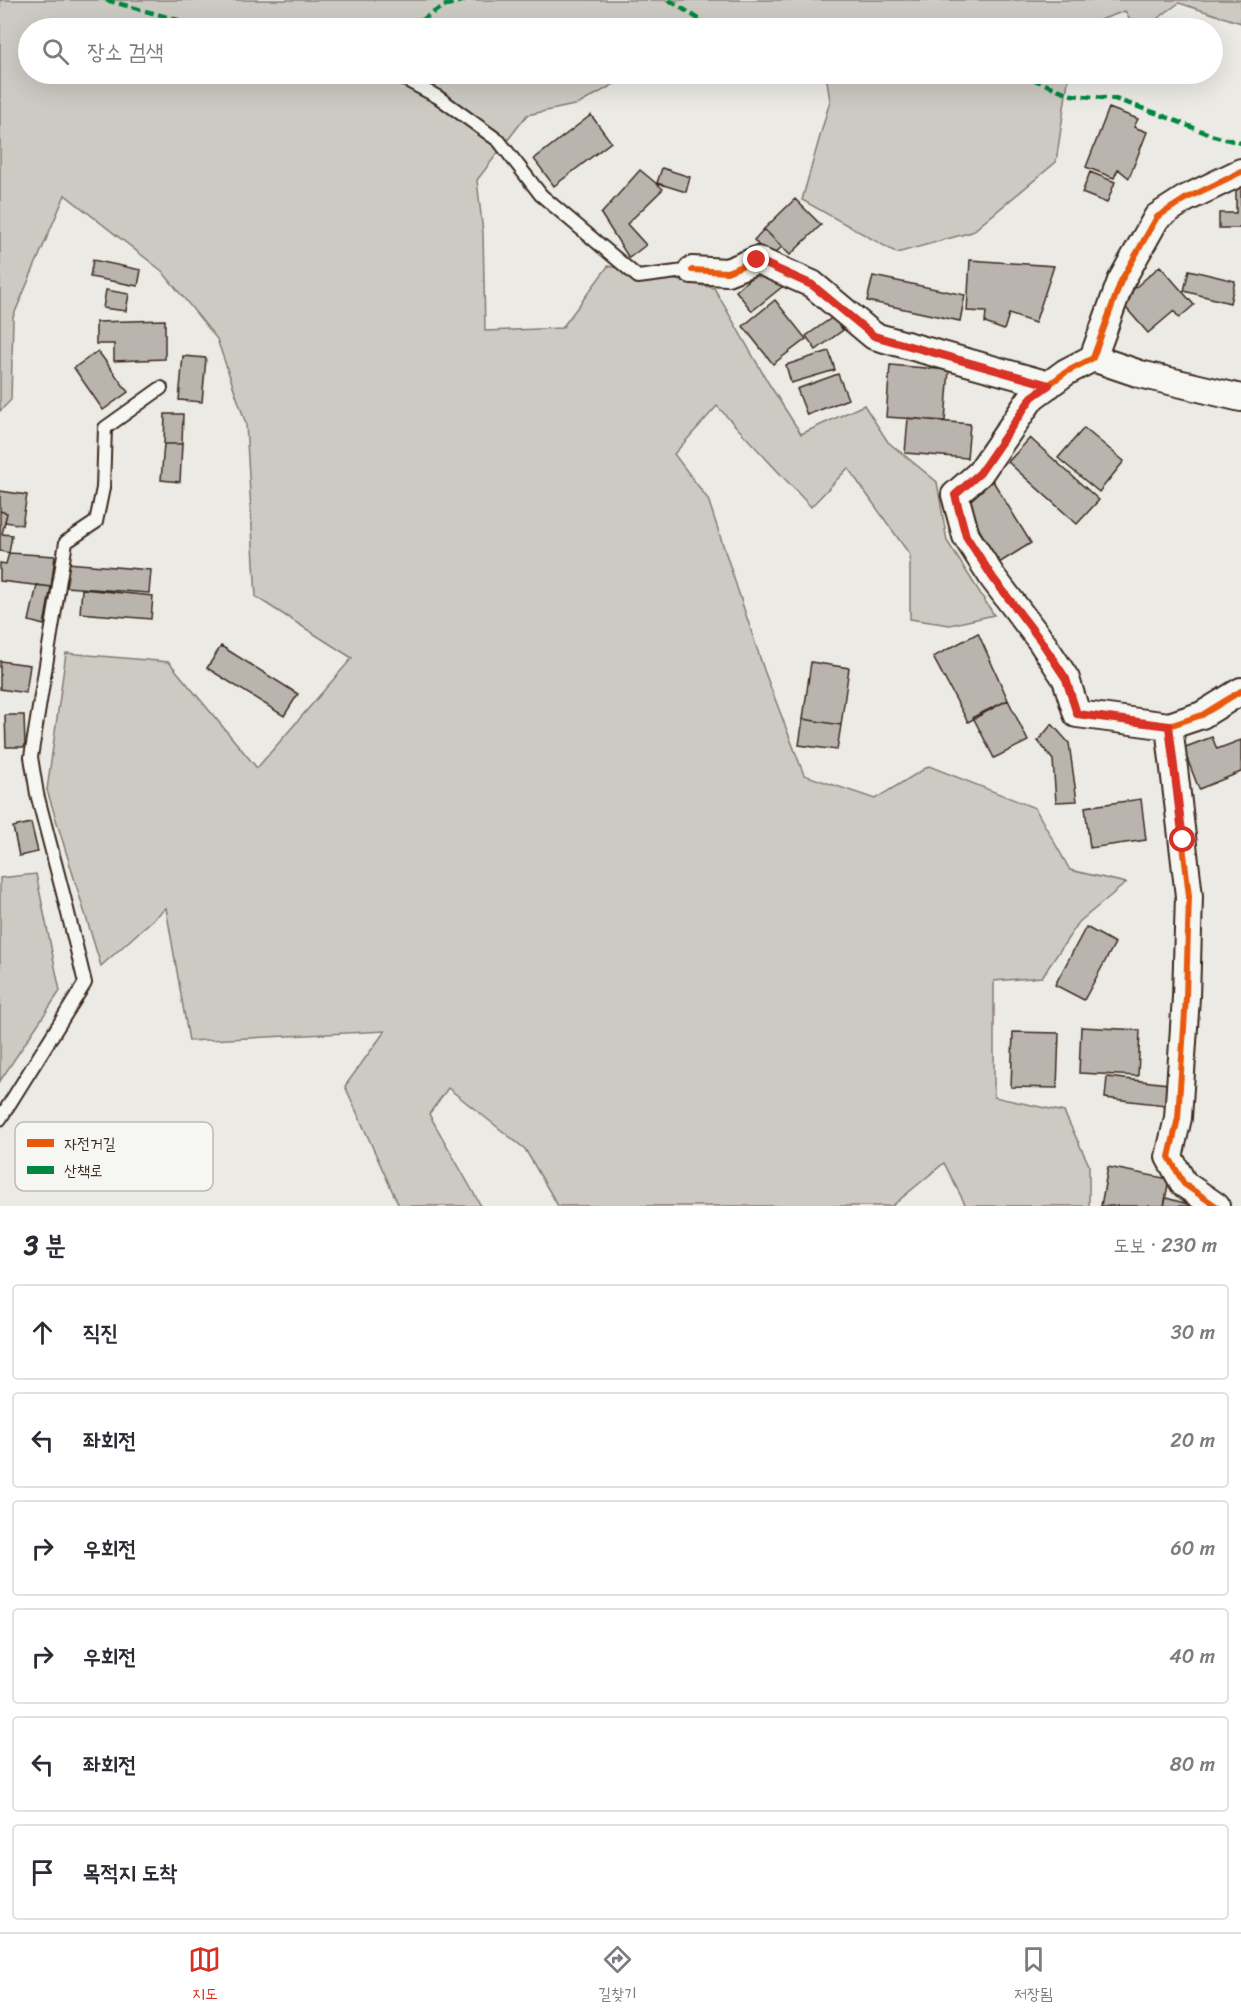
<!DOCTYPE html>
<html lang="ko">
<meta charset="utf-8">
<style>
:root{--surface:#fff;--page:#f2f2f3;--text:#2b2b33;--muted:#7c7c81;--line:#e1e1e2;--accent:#d93025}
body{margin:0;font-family:Sriracha,"Poor Story",sans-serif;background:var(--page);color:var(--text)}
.stop{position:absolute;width:18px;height:18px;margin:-14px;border:4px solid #d93025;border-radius:50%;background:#fff}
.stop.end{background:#d93025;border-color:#fff;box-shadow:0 2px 6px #0008}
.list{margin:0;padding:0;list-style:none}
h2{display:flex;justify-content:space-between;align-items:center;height:78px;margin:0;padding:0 24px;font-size:26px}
h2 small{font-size:20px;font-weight:400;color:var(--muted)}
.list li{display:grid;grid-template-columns:39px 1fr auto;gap:18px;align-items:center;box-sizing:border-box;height:96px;margin:0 12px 12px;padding:0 12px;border:2px solid var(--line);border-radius:6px}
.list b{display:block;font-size:22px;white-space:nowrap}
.list em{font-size:20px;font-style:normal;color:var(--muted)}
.icon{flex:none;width:33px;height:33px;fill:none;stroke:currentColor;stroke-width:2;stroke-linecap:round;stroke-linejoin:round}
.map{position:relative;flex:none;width:1241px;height:1206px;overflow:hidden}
.search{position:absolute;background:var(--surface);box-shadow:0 6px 24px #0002;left:18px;right:18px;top:18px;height:66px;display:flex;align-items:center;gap:15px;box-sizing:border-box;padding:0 21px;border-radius:33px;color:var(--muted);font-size:22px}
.sheet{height:726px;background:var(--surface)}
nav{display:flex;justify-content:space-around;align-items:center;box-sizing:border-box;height:84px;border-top:2px solid var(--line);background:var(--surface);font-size:16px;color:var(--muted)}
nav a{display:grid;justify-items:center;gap:3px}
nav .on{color:var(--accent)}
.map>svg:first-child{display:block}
.green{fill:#cdcac4;stroke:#847a71;stroke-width:1.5}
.building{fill:#bab4ae;stroke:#3b2a1e;stroke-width:1.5}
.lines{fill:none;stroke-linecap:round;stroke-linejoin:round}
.service-casing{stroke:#3b2a1e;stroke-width:16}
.minor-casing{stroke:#3b2a1e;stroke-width:30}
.service{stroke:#f6f6f2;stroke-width:12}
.minor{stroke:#f6f6f2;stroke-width:26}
.quiet{stroke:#00873e;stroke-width:4.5;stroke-dasharray:9 4.5;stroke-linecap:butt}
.cycleway-casing{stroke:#f6f6f2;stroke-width:10}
.cycleway{stroke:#e8590c;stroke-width:6}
.route{stroke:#d93025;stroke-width:8}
.key{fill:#f6f6f2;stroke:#beb9b2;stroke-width:1.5}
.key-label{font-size:16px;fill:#3b2a1e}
</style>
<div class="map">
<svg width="1241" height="1206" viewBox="0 0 1241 1206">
<rect width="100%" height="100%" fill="#ebeae5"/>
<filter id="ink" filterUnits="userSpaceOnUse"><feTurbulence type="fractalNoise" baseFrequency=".0167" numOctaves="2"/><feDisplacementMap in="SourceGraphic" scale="12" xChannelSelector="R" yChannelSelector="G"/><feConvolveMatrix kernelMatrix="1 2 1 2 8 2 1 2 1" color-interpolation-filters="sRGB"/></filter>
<g filter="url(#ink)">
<path class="green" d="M0 0H1241V23L1179 3 1144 28H1135L1125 11 1078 28H28V74H632L579 104 527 115 477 180 483 233 485 331 562 328 608 266 714 288 769 384 801 434 864 405 888 442 937 482 947 541 994 615 950 625 910 619V555L848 468 811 507 717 406 674 454 708 499 764 670 804 775 875 799 929 766 1035 808 1070 870 1126 883 1079 922 1042 977 994 981V1097L1064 1112 1089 1165V1206H966L944 1163 892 1206H558L525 1149 448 1088 429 1114 481 1206H399L345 1086 385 1031 189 1041 166 908 101 966 47 790 66 653 169 662 257 768 352 658 256 597 246 424 217 339 162 271 65 195 13 317 11 400 0 411Z
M826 74H1069L1056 162 972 232 897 253 802 200 830 101Z
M36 874 60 991 0 1081V878Z"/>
<path class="building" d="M1109 108 1138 119 1134 127 1147 132 1129 178 1118 169 1114 178 1086 167Z
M591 115 611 142 554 186 534 159Z
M662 168 690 177 686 192 657 183Z
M640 170 663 189 627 224 646 245 629 258 601 214Z
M1090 172 1115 182 1107 203 1082 193Z
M1236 178H1241V228H1219V213H1236Z
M795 199 821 225 790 255 764 229Z
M764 229 782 247 769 258 754 240Z
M93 260 141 270 138 286 90 277Z
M970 260 1054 266 1035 323 1009 314 1004 330 985 323 986 312 967 311Z
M1160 266 1194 305 1179 318 1174 311 1148 333 1120 301Z
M1189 270 1235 281 1230 303 1184 291Z
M758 271 787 283 752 311 736 291Z
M873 276 965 295 960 321 867 301Z
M106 290 129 294 126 311 103 308Z
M775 300 806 339 773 364 743 326Z
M833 317 843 330 816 350 806 336Z
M165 320V359L114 361V344H96V322Z
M98 351 128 392 103 410 74 368Z
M829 351 835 370 791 383 786 365Z
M183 356 206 358 202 402 179 400Z
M890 365 949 370 945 421 886 417Z
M838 374 848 399 807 415 797 389Z
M165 414H183L182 444H164Z
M908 418 970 424 967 458 905 453Z
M1084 428 1124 461 1099 492 1058 458Z
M1030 438 1099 500 1077 524 1008 462Z
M164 444H182L180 482 161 480Z
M991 478 1031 543 999 563 960 497Z
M0 491 27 495 22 525 5 522 7 513 0 511Z
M0 511 7 513 2 534 12 535 9 553 0 551Z
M9 553 55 556 51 587 0 581V563L6 564Z
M67 563 151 570 149 593 65 587Z
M37 585 51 587 44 625 29 621Z
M82 589 153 596 151 619 80 613Z
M978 633 1008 700 968 722 933 657Z
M221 646 298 694 284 716 207 668Z
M0 661 30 665 26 693 0 689Z
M811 662 849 668 841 725 803 719Z
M1008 700 1028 741 994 758 973 717Z
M5 715H24L25 747H6Z
M803 719 841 725 837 750 799 745Z
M1052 724 1069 743 1077 801 1056 802 1053 760 1038 741Z
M1212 737 1217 749 1241 740V772L1199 789 1183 748Z
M1141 799 1146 840 1090 848 1085 807Z
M31 823 38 852 19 856 13 827Z
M1086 927 1115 943 1084 1000 1055 985Z
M1081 1027 1140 1030 1138 1076 1079 1073Z
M1013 1032 1059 1033 1057 1088 1011 1087Z
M1107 1077 1168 1084 1165 1105 1105 1098Z
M1108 1167 1169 1179 1164 1206H1101Z
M1166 1198 1195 1206H1164Z"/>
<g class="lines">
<g class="service-casing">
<path id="service" d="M395 74 438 97 499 141 541 195 638 277 692 270
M0 1119 85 983 64 897 37 794 31 757 66 542 96 522 103 488 105 428 161 388"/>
</g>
<g class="minor-casing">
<path id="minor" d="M1241 172 1185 199 1157 217 1121 281 1093 358 1066 372 1032 397 980 473 955 495 966 536 993 578 1041 641 1066 679 1077 714 1169 726 1202 715 1241 691
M692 270 727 272 757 260 812 284 874 336 1049 385
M1093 358 1140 374 1241 398
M1169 726 1189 896 1186 997 1178 1118 1169 1157 1184 1184 1216 1206"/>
</g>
<use href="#service" class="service"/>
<use href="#minor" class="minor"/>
<path class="quiet" d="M106 0 207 28
M669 0 713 28
M410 28 443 6 466 0
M1020 74 1072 95 1115 99 1156 113 1214 136 1241 143"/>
<g class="cycleway-casing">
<path id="cycleway" d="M1241 172 1185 199 1157 217 1121 281 1093 358 1066 372 1032 397 980 473 955 495 966 536 993 578 1041 641 1066 679 1077 714 1169 726 1202 715 1241 691
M692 270 727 272 757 260 812 284 874 336 1049 385
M1169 726 1189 896 1186 997 1178 1118 1169 1157 1184 1184 1216 1206"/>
</g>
<use href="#cycleway" class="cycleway"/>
</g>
</g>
<g class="lines" filter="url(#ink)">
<path class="route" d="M757 260 812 285 874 336 1049 385 1032 397 980 473 955 495 966 536 993 578 1041 641 1066 679 1077 714 1169 726 1183 840"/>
</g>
<rect x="15" y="1122" width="198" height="69" rx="9" class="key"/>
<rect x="27" y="1139" width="27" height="8" fill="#e8590c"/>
<rect x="27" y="1166" width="27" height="8" fill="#00873e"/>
<g class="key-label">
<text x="64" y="1149">자전거길</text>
<text x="64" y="1176">산책로</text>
</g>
</svg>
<div class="stop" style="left:1183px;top:840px"></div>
<div class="stop end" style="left:757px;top:260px"></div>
<div class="search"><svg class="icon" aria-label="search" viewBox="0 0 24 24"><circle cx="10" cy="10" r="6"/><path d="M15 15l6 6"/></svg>장소 검색</div>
</div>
<section class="sheet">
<h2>3 분<small>도보 · 230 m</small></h2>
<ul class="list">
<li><svg class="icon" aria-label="ahead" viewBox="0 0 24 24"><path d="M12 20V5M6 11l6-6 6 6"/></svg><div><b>직진</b></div><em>30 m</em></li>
<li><svg class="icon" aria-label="left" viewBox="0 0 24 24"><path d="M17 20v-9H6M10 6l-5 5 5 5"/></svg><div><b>좌회전</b></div><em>20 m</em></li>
<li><svg class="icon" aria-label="right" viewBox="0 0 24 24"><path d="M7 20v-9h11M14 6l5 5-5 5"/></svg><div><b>우회전</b></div><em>60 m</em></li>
<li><svg class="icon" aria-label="right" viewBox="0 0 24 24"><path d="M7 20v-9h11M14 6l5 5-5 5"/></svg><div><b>우회전</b></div><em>40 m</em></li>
<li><svg class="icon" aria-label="left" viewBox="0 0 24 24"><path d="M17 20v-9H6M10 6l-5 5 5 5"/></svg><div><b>좌회전</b></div><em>80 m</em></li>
<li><svg class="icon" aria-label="arrive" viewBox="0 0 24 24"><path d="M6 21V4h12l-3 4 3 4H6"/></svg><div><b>목적지 도착</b></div></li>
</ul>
</section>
<nav>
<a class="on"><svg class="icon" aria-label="map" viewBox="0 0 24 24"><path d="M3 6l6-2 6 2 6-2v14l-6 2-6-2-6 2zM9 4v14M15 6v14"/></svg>지도</a>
<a><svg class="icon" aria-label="directions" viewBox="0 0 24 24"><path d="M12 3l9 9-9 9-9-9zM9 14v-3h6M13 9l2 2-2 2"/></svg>길찾기</a>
<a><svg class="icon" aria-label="saved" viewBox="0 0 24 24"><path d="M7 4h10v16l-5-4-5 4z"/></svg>저장됨</a>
</nav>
